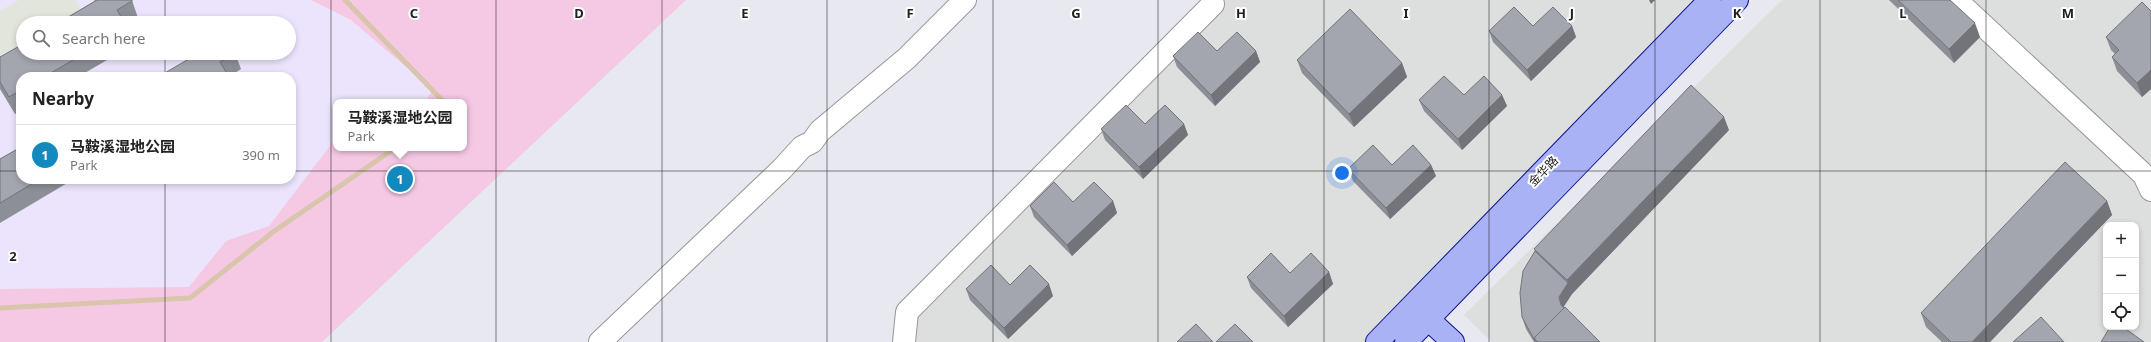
<!DOCTYPE html>
<meta charset="utf-8">
<style>
:root{--surface:#fff;--page:#f6f6f6;--text:#222;--muted:#767676;--line:#e0e0e0;--accent:#1389bd}
body{margin:0;font-family:"Noto Sans","Noto Sans SC",sans-serif;background:var(--page);color:var(--text)}
.controls{position:absolute;right:12px;bottom:12px;display:grid;overflow:hidden;border-radius:8px;box-shadow:0 2px 6px #0003}
.controls button{width:36px;height:36px;display:grid;place-items:center;padding:0;border:0;border-bottom:1px solid var(--line);background:var(--surface);color:var(--text);font:20px sans-serif}
.you{position:absolute;left:1342px;top:173px;width:14px;height:14px;margin:-10px;border:3px solid #fff;border-radius:50%;background:#1a73e8;box-shadow:0 0 0 6px #1a73e833}
.badge{display:grid;place-items:center;width:26px;height:26px;border-radius:50%;background:var(--accent);color:#fff;font-size:13px;font-weight:700}
.pin{position:absolute;translate:-50% -50%;border:2px solid #fff;box-shadow:0 1px 4px #0006}
.popup{position:absolute;left:333px;top:99px;width:134px;height:52px;box-sizing:border-box;display:grid;place-content:center;border-radius:8px;background:var(--surface);filter:drop-shadow(0 1px 3px #0005);font-size:13px;white-space:nowrap;color:var(--muted)}
.popup b{font-size:15px;color:var(--text)}
.popup::after{content:'';position:absolute;left:50%;top:100%;margin-left:-8px;border:8px solid transparent;border-top-color:var(--surface)}
.list{margin:0;padding:0;list-style:none}
h2{display:flex;justify-content:space-between;align-items:center;height:52px;margin:0;padding:0 16px;font-size:17px}
h2 small{font-size:13px;font-weight:400;color:var(--muted)}
.list li{display:grid;grid-template-columns:26px 1fr auto;gap:12px;align-items:center;box-sizing:border-box;height:60px;padding:0 16px;border-top:1px solid var(--line)}
.list b{display:block;font-size:15px;white-space:nowrap}
.list p{margin:0;font-size:13px;white-space:nowrap;color:var(--muted)}
.list em{font-size:13px;font-style:normal;color:var(--muted)}
.icon{flex:none;width:22px;height:22px;fill:none;stroke:currentColor;stroke-width:2;stroke-linecap:round;stroke-linejoin:round}
.map{position:relative;flex:none;width:2151px;height:342px;overflow:hidden}
.search{position:absolute;background:var(--surface);box-shadow:0 2px 6px #0003;left:16px;top:16px;width:280px;height:44px;display:flex;align-items:center;gap:10px;box-sizing:border-box;padding:0 14px;border-radius:22px;color:var(--muted);font-size:15px}
.panel{position:absolute;background:var(--surface);box-shadow:0 2px 6px #0003;left:16px;top:72px;width:280px;height:112px;border-radius:16px}
.map>svg:first-child{display:block}
.residential{fill:#dddede;fill-rule:evenodd}
.education{fill:#ebe4fc;fill-rule:evenodd}
.park{fill:#f5c9e4}
.plaza{fill:#e2e5dc}
.lines{fill:none;stroke-linecap:round;stroke-linejoin:round}
.stream{stroke:#d9c4ac;stroke-width:5}
.minor-casing{stroke:#979797;stroke-width:24}
.major-casing{stroke:#0e118e;stroke-width:24}
.minor{stroke:#fff;stroke-width:22}
.major{stroke:#a8b2f4;stroke-width:22}
.wall{fill:#8c8f96}
.shaded-wall{fill:#72747a}
.building{fill:#a3a6ae;stroke:#72747a}
.grid{fill:none;stroke:#202020;stroke-width:1;stroke-opacity:0.55}
.labels{text-anchor:middle;dominant-baseline:central;stroke-width:4;stroke-linejoin:round;paint-order:stroke}
.street-label{font-size:12px;fill:#202020;stroke:#fff}
.grid-label{font-size:13px;text-anchor:middle;font-weight:bold;fill:#202020;stroke:#fff;stroke-width:4;stroke-linejoin:round;paint-order:stroke}
</style>
<div class="map">
<svg width="2151" height="342" viewBox="0 0 2151 342">
<rect width="100%" height="100%" fill="#e7e8f0"/>
<path class="residential" d="M1208 0H1696L1372 342H904L907 312Z
M1782 0H2151V342H1492L1464 315ZM2106 225H2136V327H2106Z"/>
<path class="education" d="M0 0H311L351 20 433 90 425 102H336V138L269 227 226 241 189 287 0 289ZM23 23H289V53H23ZM21 77H291V179H21Z"/>
<path class="park" d="M311 0H686L322 342H0V289L189 287 226 241 269 226 336 138V148H464V102H425L433 90 351 20Z"/>
<path class="plaza" d="M19 0H76L87 20 81 23H23V53L0 68V11Z"/>
<g class="lines">
<path class="stream" d="M345 0 444 102
M0 308 190 298 273 232 395 148"/>
<g class="minor-casing">
<path id="minor" d="M1956 0 2144 175 2151 190
M600 342 782 169 802 147 812 142 820 131 907 58 965 0
M904 342 907 312 1213 4"/>
</g>
<g class="major-casing">
<path id="major" d="M1415 314 1428 319 1453 342
M1377 342 1710 0
M1406 342 1737 0"/>
</g>
<use href="#minor" class="minor"/>
<use href="#major" class="major"/>
</g>
<path class="wall" d="M94 0H132L138 18 129 23H58L95 1Z
M1889 0H1950L1980 37 1954 63Z
M2151 11V89L2142 97 2117 71 2112 57 2115 54 2111 50 2106 37Z
M1533 26H1572L1576 37 1531 81 1493 42 1489 31Z
M1217 51H1256L1260 62 1215 106 1177 67 1173 56Z
M23 53H119L78 77H21V111L15 114 0 89V57Z
M199 53H235L241 69 229 77Z
M1297 60 1402 63 1407 77 1354 127 1302 73Z
M1464 95H1502L1507 106 1462 150 1424 111 1419 100Z
M1184 124 1188 135 1143 179 1105 140 1101 129Z
M1729 130 1572 294 1563 307 1600 342H1534L1526 329 1522 317 1535 251 1534 249Z
M0 159 21 179H74L0 223Z
M1392 165H1431L1436 176 1390 219 1353 181 1348 169Z
M1113 201 1117 213 1072 256 1034 217 1030 206 1073 202Z
M2107 201 2112 215 1990 342H1942L1926 327 1921 313Z
M1329 272 1333 284 1288 327 1251 288 1247 277 1290 273Z
M1010 285 1053 296 1008 339 970 300 966 289Z"/>
<path class="shaded-wall" d="M1649 0H1655L1651 4Z
M1975 23 1980 37 1954 63 1949 49Z
M1572 26 1576 37 1531 81 1527 70Z
M1256 51 1260 62 1215 106 1211 95Z
M1402 63 1407 77 1354 127 1349 114Z
M2151 70V89L2142 97 2137 83Z
M1502 95 1507 106 1462 150 1458 139Z
M1724 117 1729 130 1572 294 1567 280Z
M1184 124 1188 135 1143 179 1139 167Z
M1431 165 1436 176 1390 219 1386 208Z
M1113 201 1117 213 1072 256 1067 245Z
M2107 201 2112 215 1990 342H1972Z
M1329 272 1333 284 1288 327 1284 316Z
M1568 283 1572 294 1563 308 1561 305 1559 297Z
M1049 284 1053 296 1008 339 1004 328Z"/>
<path class="building" d="M97 0H132V1L117 10 125 23H58Z
M1898 0H1950L1975 23 1949 49Z
M2142 2 2151 11V70L2137 83 2112 57 2119 50 2106 37Z
M1514 7 1533 26 1553 7 1572 26 1527 70 1489 31Z
M1350 9 1402 63 1349 114 1297 60Z
M1198 32 1217 51 1237 32 1256 51 1211 95 1173 56Z
M23 44V53H85L44 77H21V90L9 97 0 82V57Z
M199 53H235L220 62 229 77H158Z
M1444 76 1464 95 1484 76 1502 95 1458 139 1419 100Z
M1691 85 1724 117 1567 280 1534 249Z
M1126 105 1145 124 1165 105 1184 124 1139 167 1101 129Z
M1373 145 1392 165 1413 145 1431 165 1386 208 1348 169Z
M21 147V179H40L0 203V159Z
M2065 162 2107 201 1972 342H1951L1921 313Z
M1054 182 1073 202 1094 182 1113 201 1067 245 1030 206Z
M1535 251 1568 283 1559 297 1561 305 1564 308 1534 338 1535 341 1522 317 1520 293 1523 271Z
M1271 253 1290 273 1311 253 1329 272 1284 316 1247 277Z
M991 265 1010 285 1030 265 1049 284 1004 328 966 289Z
M1565 307 1600 342H1538L1534 338Z
M2041 317 2064 342H2013Z
M1196 324 1213 342H1177Z
M1235 324 1253 342H1216Z
M2110 327H2123L2144 342H2101Z"/>
<path class="grid" d="M165 0V23M331 0V342M496 0V342M662 0V342M827 0V342M993 0V342M1158 0V342M1324 0V342M1489 0V342M1655 0V342M1820 0V342M1986 0V342M165 53V77M0 171H21M291 171H2151M165 179V342"/>
<g class="labels">
<g class="street-label">
<text transform="translate(1543 171) rotate(-46)">金华路</text>
</g>
</g>
<g class="grid-label">
<text x="414" y="18">C</text>
<text x="579" y="18">D</text>
<text x="745" y="18">E</text>
<text x="910" y="18">F</text>
<text x="1076" y="18">G</text>
<text x="1241" y="18">H</text>
<text x="1406" y="18">I</text>
<text x="1572" y="18">J</text>
<text x="1737" y="18">K</text>
<text x="1903" y="18">L</text>
<text x="2068" y="18">M</text>
<text x="13" y="261">2</text>
</g>
</svg>
<div class="controls">
<button>+</button>
<button>−</button>
<button><svg class="icon" aria-label="locate" viewBox="0 0 24 24"><circle cx="12" cy="12" r="6"/><path d="M12 2v4M12 18v4M2 12h4M18 12h4"/></svg></button>
</div>
<div class="you"></div>
<div class="pin badge" style="left:400px;top:179px">1</div>
<div class="popup"><b>马鞍溪湿地公园</b>Park</div>
<div class="search"><svg class="icon" aria-label="search" viewBox="0 0 24 24"><circle cx="10" cy="10" r="6"/><path d="M15 15l6 6"/></svg>Search here</div>
<section class="panel">
<h2>Nearby<small></small></h2>
<ul class="list">
<li><span class="badge">1</span><div><b>马鞍溪湿地公园</b><p>Park</p></div><em>390 m</em></li>
</ul>
</section>
</div>
